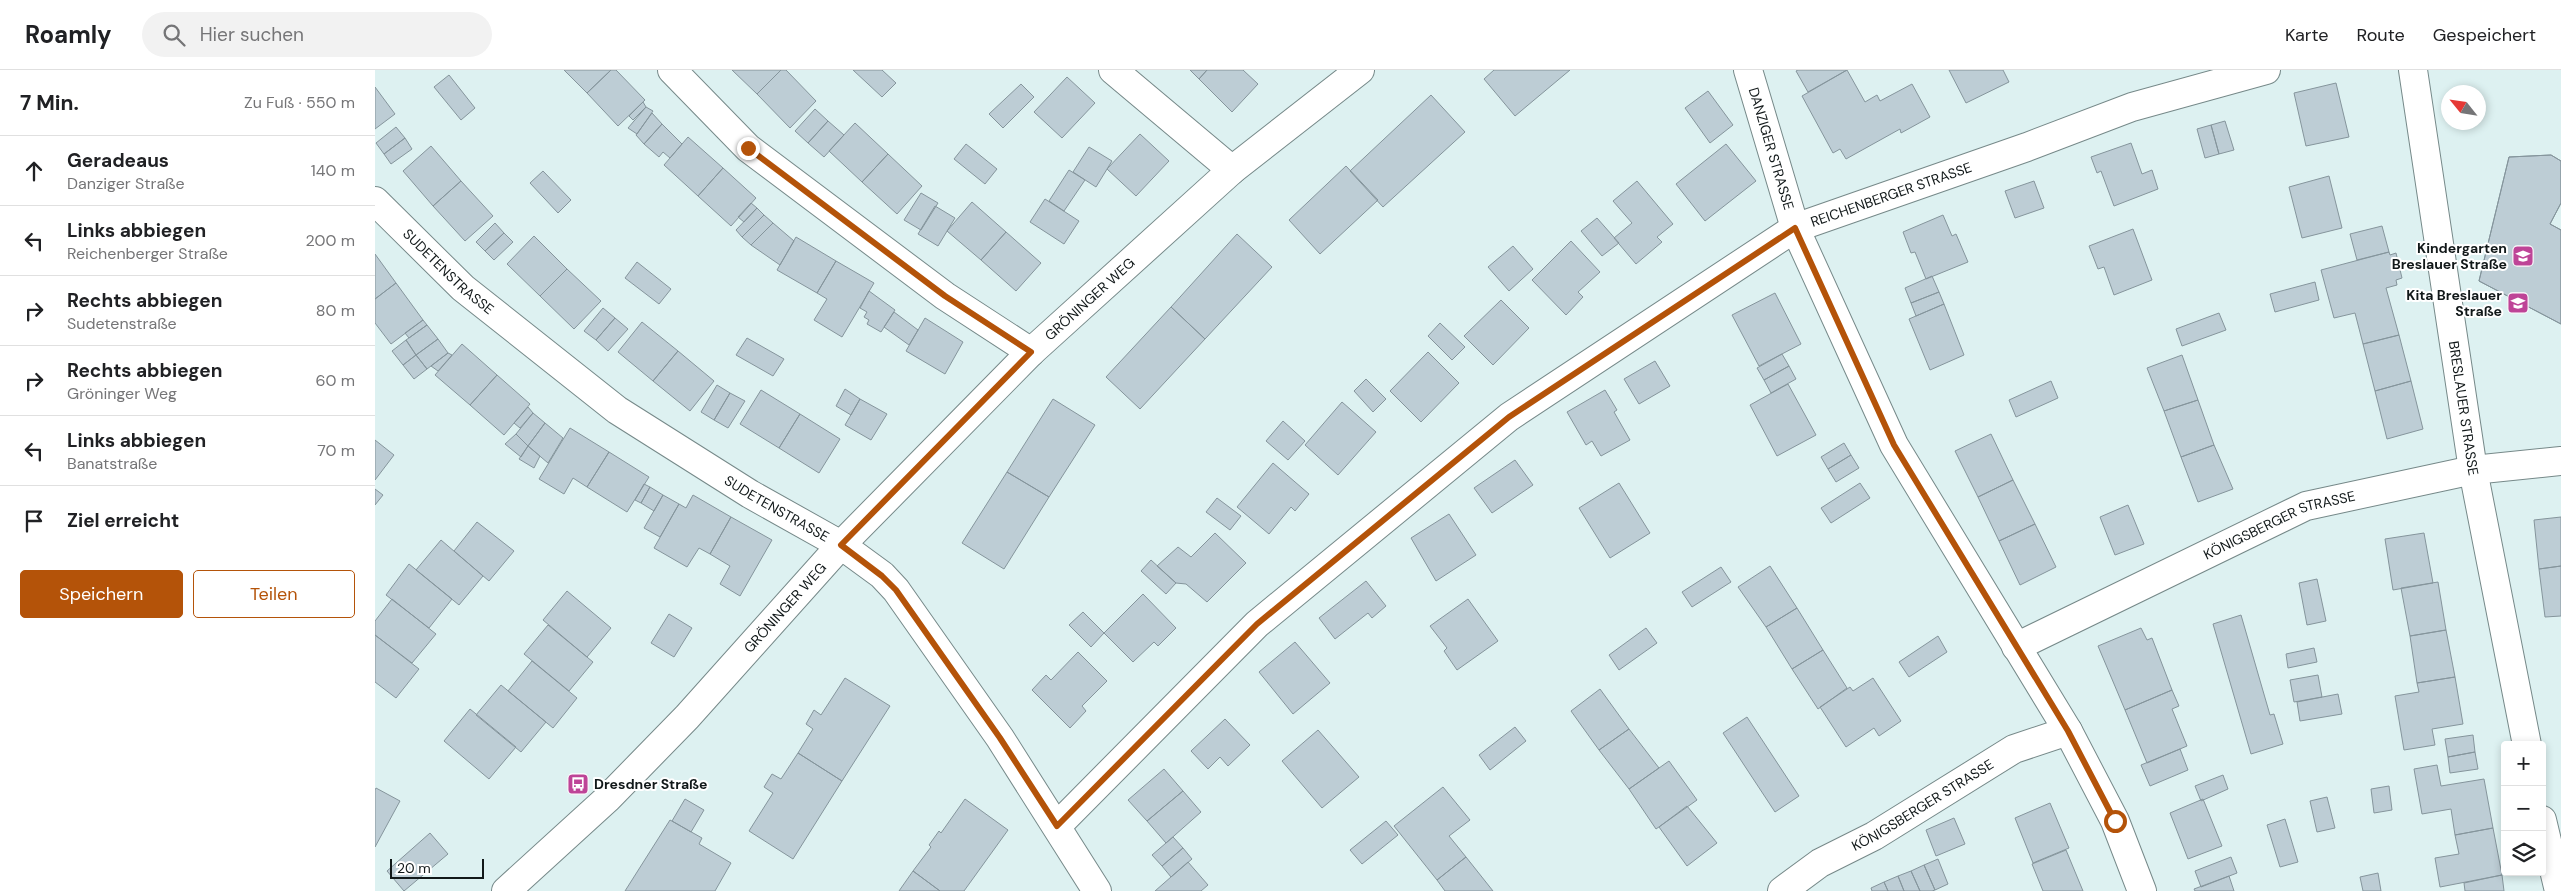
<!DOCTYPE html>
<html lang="de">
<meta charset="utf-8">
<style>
:root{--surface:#fff;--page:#f2f2f2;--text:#202124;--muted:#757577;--line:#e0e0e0;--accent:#b45309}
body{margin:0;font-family:"DM Sans",sans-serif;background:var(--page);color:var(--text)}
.controls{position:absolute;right:15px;bottom:15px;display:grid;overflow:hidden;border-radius:5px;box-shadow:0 2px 8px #0003}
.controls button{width:45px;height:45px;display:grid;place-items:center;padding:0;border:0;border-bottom:1px solid var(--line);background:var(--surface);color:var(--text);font:25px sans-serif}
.compass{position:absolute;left:2066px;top:15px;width:45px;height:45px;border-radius:50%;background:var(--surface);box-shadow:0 2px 8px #0003;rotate:300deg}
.scale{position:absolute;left:15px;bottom:12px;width:94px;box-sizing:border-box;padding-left:5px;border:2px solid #111819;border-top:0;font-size:14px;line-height:18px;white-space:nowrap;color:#111819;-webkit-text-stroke:4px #fff;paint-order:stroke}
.stop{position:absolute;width:15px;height:15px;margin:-11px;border:4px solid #b45309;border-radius:50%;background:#fff}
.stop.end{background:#b45309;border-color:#fff;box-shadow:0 1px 5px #0008}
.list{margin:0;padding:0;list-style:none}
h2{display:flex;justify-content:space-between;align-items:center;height:65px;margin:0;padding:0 20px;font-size:21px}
h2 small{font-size:16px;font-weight:400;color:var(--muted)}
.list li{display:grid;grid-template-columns:32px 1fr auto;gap:15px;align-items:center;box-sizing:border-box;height:70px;padding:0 20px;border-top:1px solid var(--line)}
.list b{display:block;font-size:19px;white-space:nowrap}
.list p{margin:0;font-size:16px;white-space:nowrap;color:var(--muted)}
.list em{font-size:16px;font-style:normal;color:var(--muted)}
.actions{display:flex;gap:10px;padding:15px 20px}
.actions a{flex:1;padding:11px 0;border:1px solid var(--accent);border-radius:5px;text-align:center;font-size:18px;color:var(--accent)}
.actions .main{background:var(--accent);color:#fff}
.icon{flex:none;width:28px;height:28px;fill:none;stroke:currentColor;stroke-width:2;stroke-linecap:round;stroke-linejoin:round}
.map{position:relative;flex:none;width:2186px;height:821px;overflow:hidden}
header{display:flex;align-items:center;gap:30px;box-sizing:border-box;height:70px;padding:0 25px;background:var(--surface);border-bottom:1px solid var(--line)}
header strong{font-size:24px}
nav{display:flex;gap:28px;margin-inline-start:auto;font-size:18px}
.search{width:350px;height:45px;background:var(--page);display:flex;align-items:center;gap:12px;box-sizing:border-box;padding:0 18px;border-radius:28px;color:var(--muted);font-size:19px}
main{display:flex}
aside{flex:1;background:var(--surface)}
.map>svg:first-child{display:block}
.building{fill:#bdcdd5;stroke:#85959c}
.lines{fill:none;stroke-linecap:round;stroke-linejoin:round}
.street-casing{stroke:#768989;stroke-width:30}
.street{stroke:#fff;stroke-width:28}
.route{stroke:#b45309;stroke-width:6}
.labels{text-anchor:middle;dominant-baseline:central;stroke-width:4;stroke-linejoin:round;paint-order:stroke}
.street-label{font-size:14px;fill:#111819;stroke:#fff}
.poi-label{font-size:14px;font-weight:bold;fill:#111819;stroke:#fff;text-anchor:end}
</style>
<header>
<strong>Roamly</strong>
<div class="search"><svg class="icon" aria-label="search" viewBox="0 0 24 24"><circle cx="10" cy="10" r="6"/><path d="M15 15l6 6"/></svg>Hier suchen</div>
<nav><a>Karte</a><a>Route</a><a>Gespeichert</a></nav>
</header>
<main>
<aside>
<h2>7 Min.<small>Zu Fuß · 550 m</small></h2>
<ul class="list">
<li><svg class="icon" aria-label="ahead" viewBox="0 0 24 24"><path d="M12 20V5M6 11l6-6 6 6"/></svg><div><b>Geradeaus</b><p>Danziger Straße</p></div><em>140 m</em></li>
<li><svg class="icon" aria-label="left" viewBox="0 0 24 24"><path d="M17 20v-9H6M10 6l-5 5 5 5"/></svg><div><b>Links abbiegen</b><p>Reichenberger Straße</p></div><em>200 m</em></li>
<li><svg class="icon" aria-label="right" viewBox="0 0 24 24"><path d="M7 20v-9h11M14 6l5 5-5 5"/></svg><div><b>Rechts abbiegen</b><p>Sudetenstraße</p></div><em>80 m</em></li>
<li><svg class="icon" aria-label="right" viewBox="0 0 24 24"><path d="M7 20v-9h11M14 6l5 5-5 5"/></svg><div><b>Rechts abbiegen</b><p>Gröninger Weg</p></div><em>60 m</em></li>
<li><svg class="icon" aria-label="left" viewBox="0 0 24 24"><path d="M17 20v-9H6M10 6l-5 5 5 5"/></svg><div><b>Links abbiegen</b><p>Banatstraße</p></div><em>70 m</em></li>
<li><svg class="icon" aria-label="arrive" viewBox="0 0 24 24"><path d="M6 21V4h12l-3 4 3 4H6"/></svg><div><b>Ziel erreicht</b></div></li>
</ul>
<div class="actions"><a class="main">Speichern</a><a>Teilen</a></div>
</aside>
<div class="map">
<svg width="2186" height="821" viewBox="0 0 2186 821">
<rect width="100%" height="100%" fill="#ddf1f1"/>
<path class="building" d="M189 0H236L212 23Z
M236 0H241L270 30 243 56 212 23Z
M357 0H406L382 24Z
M406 0H411L441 31 415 58 382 24Z
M478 0H507L521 13 507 27Z
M815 0H832L824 9Z
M832 0H868L883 14 857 42 824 9Z
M1119 0H1195L1140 46 1109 9Z
M1423 0H1472L1433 22 1421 1Z
M1472 0 1490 32 1502 25 1505 31 1537 14 1555 47 1526 63 1525 59 1471 89 1465 79 1458 83 1427 26Z
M1574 0H1628L1634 12 1591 33Z
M74 5 100 38 86 50 59 17Z
M692 7 720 33 687 68 659 42Z
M1961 13 1974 67 1931 76 1919 23Z
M646 14 659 27 628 58 614 44Z
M0 17 20 44 0 59Z
M1333 21 1358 55 1335 73 1310 38Z
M1056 25 1090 62 1008 137 975 101Z
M268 32 271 37 258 50 254 46Z
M271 37 278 41 262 64 253 58Z
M440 39 453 51 433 73 420 61Z
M277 43 287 54 269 74 261 65Z
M453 51 469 65 449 87 433 73Z
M1850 51 1859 80 1844 84 1836 55Z
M480 53 513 84 487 112 454 81Z
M287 54 307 74 295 88 288 82 284 87 269 74Z
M1836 55 1844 84 1830 88 1822 59Z
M21 57 30 68 9 84 1 73Z
M765 64 794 91 761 126 732 99Z
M313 67 348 98 323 126 289 95Z
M30 68 37 79 16 94 9 84Z
M1756 73 1767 104 1777 100 1783 119 1739 136 1726 101 1722 103 1716 87Z
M591 74 622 99 610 114 579 89Z
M1351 74 1381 111 1330 151 1301 114Z
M56 76 86 111 58 136 28 101Z
M714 77 737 91 721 117 698 102Z
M513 84 547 116 522 144 487 112Z
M2176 85 2186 91V133L2175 154 2186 160V254L2104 211 2134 87Z
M2176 85 2186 91V133L2175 154 2186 160V254L2104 211 2134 87Z
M971 96 1003 130 945 184 914 150Z
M348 98 381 128 356 156 323 126Z
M694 100 710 110 689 141 674 131Z
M168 101 196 130 183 143 155 113Z
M1954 106 1967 158 1927 168 1914 117Z
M86 111 118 146 90 171 58 136Z
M1262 111 1298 154 1282 167 1287 172 1261 194 1239 168 1257 153 1238 131Z
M1659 111 1669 138 1640 148 1630 121Z
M546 123 563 133 546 160 529 150Z
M670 129 704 151 689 174 655 152Z
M597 132 631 162 606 190 572 161Z
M376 133 382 138 369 152 363 147Z
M560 136 580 148 563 176 543 164Z
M382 138 389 145 367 167 361 160Z
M389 145 398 153 376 175 367 167Z
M1568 145 1577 166 1581 164 1593 192 1551 209 1540 182 1536 183 1528 162Z
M1222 148 1244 173 1227 186 1206 161Z
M120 153 129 163 110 181 101 172Z
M398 153 419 171 405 195 376 175Z
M2007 156 2014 182 1982 190 1975 164Z
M1758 159 1777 210 1739 225 1729 197 1723 199 1714 176Z
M631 162 666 193 641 221 606 190Z
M129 163 138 172 119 190 110 181Z
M862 164 897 197 830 269 796 237Z
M159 166 192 199 165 226 132 194Z
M421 167 461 191 442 223 402 200Z
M1196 171 1225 202 1203 222 1208 227 1191 245 1157 210Z
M1138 176 1158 199 1134 221 1113 197Z
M2014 182 2015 185 2021 183 2027 208 2021 210 2022 215 2011 218 2024 265 1988 274 1980 243 1959 248 1946 200Z
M0 184 21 213 0 229Z
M461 191 499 213 467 267 439 250 452 229 442 223Z
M262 192 296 219 284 234 250 208Z
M192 199 226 231 199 259 165 226Z
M1557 206 1564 222 1536 233 1530 218Z
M1940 212 1944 230 1900 242 1895 224Z
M21 213 48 250 16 274 0 253V229Z
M494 221 520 240 506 262 492 254 494 250 489 247 492 242 485 238Z
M1564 222 1569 234 1541 246 1536 233Z
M1400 223 1426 274 1384 296 1357 245Z
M1126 230 1154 258 1118 295 1089 266Z
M1569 234 1589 285 1555 300 1534 249Z
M796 237 830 269 765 339 731 307Z
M228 238 240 248 221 270 209 261Z
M519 242 543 260 534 275 509 257Z
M1844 243 1851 260 1807 276 1801 259Z
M240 248 253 259 233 281 221 270Z
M550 248 588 272 570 304 531 281Z
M48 250 52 255 34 268 30 263Z
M267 252 303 281 278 311 243 282Z
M1065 253 1090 277 1077 290 1053 266Z
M52 255 63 269 41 285 31 270Z
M2024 265 2036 311 2000 321 1988 274Z
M372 268 409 289 398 306 361 285Z
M63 269 73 283 52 299 41 285Z
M31 270 41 285 28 295 17 281Z
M87 274 122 305 95 335 60 305Z
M303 281 339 311 315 341 278 311Z
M1053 282 1084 313 1046 352 1015 321Z
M73 283 77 285 63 301 56 296Z
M1407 284 1414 296 1389 310 1382 298Z
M41 285 52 299 39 309 28 295Z
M1807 285 1823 330 1789 341 1772 298Z
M1280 291 1295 316 1264 334 1249 309Z
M1414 296 1421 309 1396 323 1389 310Z
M122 305 155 334 129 365 95 335Z
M991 309 1011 329 998 342 979 321Z
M1676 311 1683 328 1641 347 1634 330Z
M2036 311 2048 359 2012 369 2000 321Z
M1413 314 1441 365 1402 386 1375 335Z
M342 315 355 323 339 350 326 342Z
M470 319 485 329 476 345 461 336Z
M386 320 425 344 404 378 365 354Z
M1230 320 1242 340 1239 342 1255 370 1226 386 1217 371 1211 375 1192 342Z
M355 323 370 331 353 358 339 350Z
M485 329 512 344 496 370 470 355Z
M678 329 720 355 674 427 632 402Z
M1823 330 1839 375 1806 387 1789 341Z
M967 332 1001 362 963 405 930 375Z
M153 337 158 343 145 358 139 353Z
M158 343 170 353 153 376 141 364Z
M425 344 465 369 444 403 404 378Z
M908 351 930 371 913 390 891 371Z
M170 353 188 368 173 393 153 376Z
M195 358 234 382 212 417 198 408 189 424 164 409Z
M141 364 153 376 146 387 130 374Z
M1616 364 1638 410 1603 427 1580 381Z
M0 370 19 385 0 410Z
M1469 373 1476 385 1453 399 1446 387Z
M1839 375 1858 419 1823 432 1806 387Z
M153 376 165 386 159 398 144 389Z
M234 382 274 407 252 442 212 417Z
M1476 385 1484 398 1461 412 1453 399Z
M1140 390 1158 415 1117 443 1099 418Z
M898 393 934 424 920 441 916 437 894 464 862 437Z
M632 402 674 427 629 499 587 473Z
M1638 410 1660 454 1624 471 1603 427Z
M1244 413 1275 463 1235 488 1204 438Z
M1485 413 1495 428 1456 453 1446 438Z
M269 414 275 417 266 433 260 430Z
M275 417 288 425 279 441 266 433Z
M0 419 8 425 0 435Z
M288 425 304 434 285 467 269 458Z
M318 425 356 447 335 484 324 478 312 497 279 478 304 434 311 438Z
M842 428 866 446 855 460 831 442Z
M1753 435 1769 474 1740 485 1725 447Z
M1074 444 1101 485 1061 511 1036 468Z
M356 447 397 470 365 526 345 514 355 496 335 484Z
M2186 447V496L2164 499 2159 450Z
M102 452 139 481 114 511 79 481Z
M1660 454 1681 497 1645 515 1624 471Z
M840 463 871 493 832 532 811 514 801 513 782 496 803 477 816 487Z
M2049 463 2058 513 2018 520 2010 469Z
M66 470 108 506 84 535 41 500Z
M776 490 801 513 791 524 766 501Z
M34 494 77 529 54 558 11 525Z
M1395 496 1422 538 1391 557 1363 517Z
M2186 496V546L2170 547 2164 499Z
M1346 497 1356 512 1317 537 1307 522Z
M1942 509 1951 551 1932 555 1924 513Z
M991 511 1011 536 997 548 993 543 960 569 944 548Z
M2063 512 2071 560 2035 566 2026 518Z
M192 521 236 558 212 587 168 550Z
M768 524 801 558 783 576 779 572 758 592 729 563Z
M17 529 61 564 37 593 0 565V551Z
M1093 529 1123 571 1082 600 1069 581 1072 578 1055 556Z
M1422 538 1448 580 1417 599 1391 557Z
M708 542 729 563 716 577 694 555Z
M294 544 317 558 299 587 276 573Z
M1866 545 1895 645 1899 644 1908 674 1876 684 1838 554Z
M173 555 218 592 194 621 149 584Z
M1271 558 1282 573 1244 600 1234 585Z
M1766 558 1772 570 1777 568 1797 620 1750 640 1723 576Z
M2071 560 2080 607 2042 613 2035 566Z
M0 565 44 599 21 628 0 612Z
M1563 566 1572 582 1534 607 1524 592Z
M920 572 955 613 918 644 884 602Z
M1939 578 1942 592 1913 598 1911 584Z
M1448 580 1472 618 1443 639 1417 599Z
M703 582 732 611 707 636 711 641 695 658 657 620 671 605 676 610Z
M157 591 202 628 178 658 133 621Z
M1943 605 1947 627 1919 632 1915 610Z
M2080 607 2088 654 2057 659 2060 675 2029 680 2020 626 2044 622 2042 613Z
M470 608 515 636 467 711 423 683 438 659 431 654 439 640 446 645Z
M1498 608 1526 651 1504 666 1499 658 1471 677 1445 637 1475 617 1478 621Z
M126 615 171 652 146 682 101 645Z
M1225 619 1254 659 1224 680 1196 641Z
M1797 620 1804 636 1797 639 1812 676 1772 693 1750 640Z
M1963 624 1967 644 1925 651 1922 632Z
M95 639 141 677 114 709 69 671Z
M1372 647 1424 726 1400 742 1348 663Z
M850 649 875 675 853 696 845 687 833 699 816 681Z
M1140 657 1151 671 1115 700 1104 685Z
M1254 659 1284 698 1254 719 1224 680Z
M943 660 984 707 947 738 907 691Z
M2098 665 2100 682 2073 687 2070 669Z
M1805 679 1813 700 1775 716 1766 695Z
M2100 682 2103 699 2075 703 2073 687Z
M423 683 467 711 418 789 374 761 398 723 389 717 397 704 406 709Z
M1294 691 1322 730 1281 759 1254 719Z
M2062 695 2066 716 2109 709 2118 758 2080 765 2076 739 2047 744 2039 699Z
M789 699 808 721 772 751 753 730Z
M1848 705 1853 719 1826 731 1820 716Z
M2014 716 2017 740 1999 743 1996 719Z
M1068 717 1095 750 1074 766 1091 787 1062 810 1019 756Z
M1 718 25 731 0 777V720Z
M808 721 826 742 791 773 772 751Z
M1952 727 1960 758 1942 762 1935 731Z
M310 729 329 740 316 762 297 751Z
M590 729 633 760 589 821H565L538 801 556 777 554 775 564 761 566 763Z
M1828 729 1847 776 1813 789 1795 743Z
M1675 733 1694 778 1658 793 1640 748Z
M1312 736 1342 773 1312 796 1284 757Z
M1579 748 1590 774 1561 786 1551 760Z
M1910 749 1923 792 1905 797 1892 755Z
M295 750 327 768 324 774 356 793 340 821H250Z
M1011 751 1023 765 987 794 975 780Z
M2118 758 2127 805 2065 817 2060 788 2084 784 2080 765Z
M55 763 73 784 29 821 12 801Z
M798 767 808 778 787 796 777 785Z
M808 778 817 789 796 807 787 796Z
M1691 780 1708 821H1668L1657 794Z
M1091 787 1118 821H1070L1062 810Z
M1856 787 1862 803 1826 817 1820 801Z
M1563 789 1573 814 1560 820 1549 795Z
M813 792 833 815 826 821H780Z
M1549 795 1560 820 1557 821H1545L1536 801Z
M538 801 565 821H524Z
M1536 801 1545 821H1529L1523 806Z
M2003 803 2006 821H1988L1985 807Z
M2127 805 2129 821H2090L2089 813Z
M1523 806 1529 821H1513L1509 812Z
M1854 806 1859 821H1820L1819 819Z
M1509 812 1513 821H1497L1496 818Z"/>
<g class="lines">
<g class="street-casing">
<g id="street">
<path d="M297 0 373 78 570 226 656 282"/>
<path d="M738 0 857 100"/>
<path id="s1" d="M1373 0 1420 158 1519 375 1693 661 1740 751 1767 821"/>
<path id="s2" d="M2038 0 2098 400 2152 675"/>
<path id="s3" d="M0 131 88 218 242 340 375 424 466 475 507 505 521 520 625 668 722 821"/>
<path id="s4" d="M1641 577 1931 436 2098 400 2186 391"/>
<path d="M2167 750 2184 821"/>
<path id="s5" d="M682 756 882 554 1134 347 1420 158 1652 77 1757 37 1891 0"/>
<path id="s6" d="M131 821 232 729 312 647 466 475 656 282 857 100 985 0"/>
<path id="s7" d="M1407 821 1445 793 1499 766 1639 679 1693 661"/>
</g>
</g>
<use href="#street" class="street"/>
</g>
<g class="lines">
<path class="route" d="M373 78 570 226 656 282 466 475 507 506 521 520 625 668 682 756 882 554 1134 347 1420 158 1519 375 1693 661 1740 751"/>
</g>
<defs>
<g id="school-square" transform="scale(1.125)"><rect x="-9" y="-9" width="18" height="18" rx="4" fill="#be4497" stroke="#fff"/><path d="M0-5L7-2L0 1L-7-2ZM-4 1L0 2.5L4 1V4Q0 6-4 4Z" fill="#fff"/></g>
<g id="bus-square" transform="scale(1.125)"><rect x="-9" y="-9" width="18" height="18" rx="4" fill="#be4497" stroke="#fff"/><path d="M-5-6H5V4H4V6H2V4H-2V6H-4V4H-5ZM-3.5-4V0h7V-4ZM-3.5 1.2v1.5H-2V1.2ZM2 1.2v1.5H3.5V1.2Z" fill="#fff"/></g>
</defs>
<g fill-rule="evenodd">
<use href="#school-square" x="2148" y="186"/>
<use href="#school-square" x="2143" y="233"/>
<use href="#bus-square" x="203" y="714"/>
</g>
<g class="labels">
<g class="street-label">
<text stroke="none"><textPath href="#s1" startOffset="82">DANZIGER STRASSE</textPath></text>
<text stroke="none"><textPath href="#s5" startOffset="1055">REICHENBERGER STRASSE</textPath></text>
<text stroke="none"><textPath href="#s3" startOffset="102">SUDETENSTRASSE</textPath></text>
<text stroke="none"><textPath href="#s6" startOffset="832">GRÖNINGER WEG</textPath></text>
<text stroke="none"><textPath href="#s2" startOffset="342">BRESLAUER STRASSE</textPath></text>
<text stroke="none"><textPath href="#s3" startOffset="508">SUDETENSTRASSE</textPath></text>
<text stroke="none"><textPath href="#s4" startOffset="291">KÖNIGSBERGER STRASSE</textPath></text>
<text stroke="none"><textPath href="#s6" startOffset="398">GRÖNINGER WEG</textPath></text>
<text stroke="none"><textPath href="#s7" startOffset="165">KÖNIGSBERGER STRASSE</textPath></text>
</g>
<g class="poi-label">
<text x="2132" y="178">Kindergarten<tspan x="2132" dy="16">Breslauer Straße</tspan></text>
<text x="2127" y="225">Kita Breslauer<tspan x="2127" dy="16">Straße</tspan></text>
<text x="219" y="714" text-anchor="start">Dresdner Straße</text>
</g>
</g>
</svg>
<div class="controls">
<button>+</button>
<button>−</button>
<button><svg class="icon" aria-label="layers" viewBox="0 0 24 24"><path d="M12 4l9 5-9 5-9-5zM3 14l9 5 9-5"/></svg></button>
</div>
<svg class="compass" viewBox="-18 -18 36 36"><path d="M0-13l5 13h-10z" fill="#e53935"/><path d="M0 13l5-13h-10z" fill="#757577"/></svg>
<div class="scale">20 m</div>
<div class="stop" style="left:1740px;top:751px"></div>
<div class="stop end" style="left:373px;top:78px"></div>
</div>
</main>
